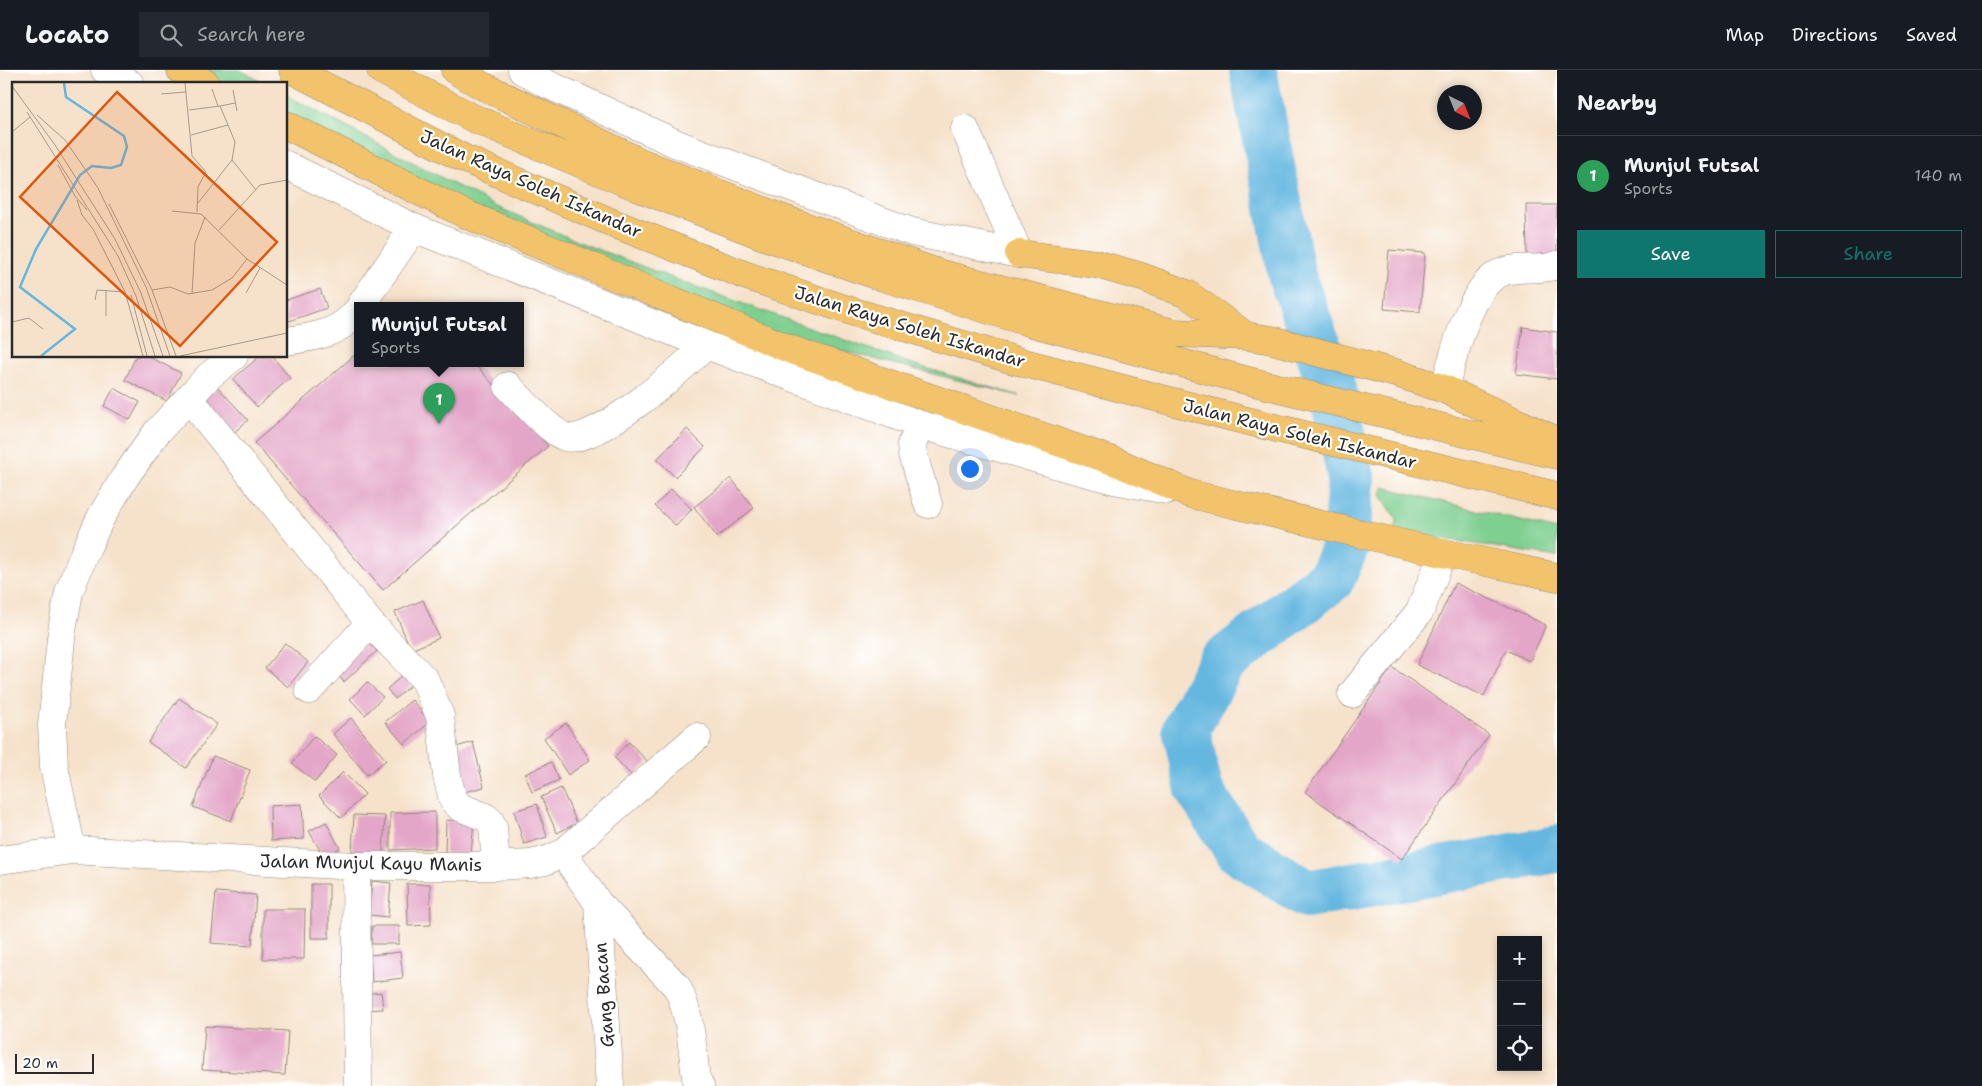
<!DOCTYPE html>
<meta charset="utf-8">
<style>
:root{--surface:#171b24;--page:#242831;--text:#f1f3f6;--muted:#9ea1a6;--line:#363941;--accent:#0f766e}
body{margin:0;font-family:"Shantell Sans",sans-serif;background:var(--page);color:var(--text)}
.controls{position:absolute;right:15px;bottom:15px;display:grid;overflow:hidden;border-radius:0px;box-shadow:0 2px 8px #0003}
.controls button{width:45px;height:45px;display:grid;place-items:center;padding:0;border:0;border-bottom:1px solid var(--line);background:var(--surface);color:var(--text);font:25px sans-serif}
.compass{position:absolute;left:1437px;top:15px;width:45px;height:45px;border-radius:50%;background:var(--surface);box-shadow:0 2px 8px #0003;rotate:137deg}
.scale{position:absolute;left:15px;bottom:12px;width:79px;box-sizing:border-box;padding-left:5px;border:2px solid #2b2b2b;border-top:0;font-size:14px;line-height:18px;white-space:nowrap;color:#2b2b2b;-webkit-text-stroke:4px #fff;paint-order:stroke}
.you{position:absolute;left:969px;top:398px;width:18px;height:18px;margin:-12px;border:4px solid #fff;border-radius:50%;background:#1a73e8;box-shadow:0 0 0 8px #1a73e833}
.badge{display:grid;place-items:center;width:32px;height:32px;border-radius:50%;background:var(--accent);color:#fff;font-size:16px;font-weight:700}
.pin{position:absolute;translate:-50% -41px;filter:drop-shadow(0 1px 2px #0008)}
.pin::after{content:'';position:absolute;top:26px;width:18px;height:15px;background:inherit;clip-path:polygon(0 0,100% 0,50% 100%)}
.popup{position:absolute;left:354px;top:232px;width:170px;height:65px;box-sizing:border-box;display:grid;place-content:center;border-radius:0px;background:var(--surface);filter:drop-shadow(0 1px 4px #0005);font-size:16px;white-space:nowrap;color:var(--muted)}
.popup b{font-size:19px;color:var(--text)}
.popup::after{content:'';position:absolute;left:50%;top:100%;margin-left:-10px;border:10px solid transparent;border-top-color:var(--surface)}
.list{margin:0;padding:0;list-style:none}
h2{display:flex;justify-content:space-between;align-items:center;height:65px;margin:0;padding:0 20px;font-size:21px}
h2 small{font-size:16px;font-weight:400;color:var(--muted)}
.list li{display:grid;grid-template-columns:32px 1fr auto;gap:15px;align-items:center;box-sizing:border-box;height:80px;padding:0 20px;border-top:1px solid var(--line)}
.list b{display:block;font-size:19px;white-space:nowrap}
.list p{margin:0;font-size:16px;white-space:nowrap;color:var(--muted)}
.list em{font-size:16px;font-style:normal;color:var(--muted)}
.actions{display:flex;gap:10px;padding:15px 20px}
.actions a{flex:1;padding:11px 0;border:1px solid var(--accent);border-radius:0px;text-align:center;font-size:18px;color:var(--accent)}
.actions .main{background:var(--accent);color:#fff}
.icon{flex:none;width:28px;height:28px;fill:none;stroke:currentColor;stroke-width:2;stroke-linecap:round;stroke-linejoin:round}
.map{position:relative;flex:none;width:1557px;height:1016px;overflow:hidden}
header{display:flex;align-items:center;gap:30px;box-sizing:border-box;height:70px;padding:0 25px;background:var(--surface);border-bottom:1px solid var(--line)}
header strong{font-size:24px}
nav{display:flex;gap:28px;margin-inline-start:auto;font-size:18px}
.search{width:350px;height:45px;background:var(--page);display:flex;align-items:center;gap:12px;box-sizing:border-box;padding:0 18px;border-radius:0px;color:var(--muted);font-size:19px}
main{display:flex}
aside{flex:1;background:var(--surface)}
.map>svg:first-child{display:block}
.green{fill:#7ecf90;stroke:#547d5e}
.lines{fill:none;stroke-linecap:round;stroke-linejoin:round}
.river{stroke:#65b7e0;stroke-width:48}
.building{fill:#e4a6c8}
.minor-casing{stroke:#90867b;stroke-width:29}
.highway-casing{stroke:#90867b;stroke-width:29}
.minor{stroke:#fff;stroke-width:28}
.highway{stroke:#f2c36a;stroke-width:28}
.labels{text-anchor:middle;dominant-baseline:central;stroke-width:4.5;stroke-linejoin:round;paint-order:stroke}
.street-label{font-size:18px;fill:#2b2b2b;stroke:#fff}
.inset-river{fill:none;stroke:#65b7e0;stroke-width:2.5}
.inset-road{fill:none;stroke:#a5998b;stroke-width:1}
.view{fill:#df570e;fill-opacity:0.15;stroke:#df570e;stroke-width:2.5}
.inset-edge{fill:none;stroke:#2b2b2b;stroke-width:2.5}
</style>
<header>
<strong>Locato</strong>
<div class="search"><svg class="icon" aria-label="search" viewBox="0 0 24 24"><circle cx="10" cy="10" r="6"/><path d="M15 15l6 6"/></svg>Search here</div>
<nav><a>Map</a><a>Directions</a><a>Saved</a></nav>
</header>
<main>
<div class="map">
<svg width="1557" height="1016" viewBox="0 0 1557 1016">
<rect width="100%" height="100%" fill="#fff"/>
<filter id="ink" filterUnits="userSpaceOnUse"><feTurbulence type="fractalNoise" baseFrequency=".02" numOctaves="2"/><feDisplacementMap in="SourceGraphic" scale="10" xChannelSelector="R" yChannelSelector="G"/><feConvolveMatrix kernelMatrix="1 2 1 2 8 2 1 2 1" color-interpolation-filters="sRGB"/></filter>
<filter id="wash" filterUnits="userSpaceOnUse"><feTurbulence type="fractalNoise" baseFrequency=".0096" numOctaves="4" result="noise"/><feDisplacementMap in="SourceGraphic" scale="20" xChannelSelector="R" yChannelSelector="G"/><feGaussianBlur stdDeviation="1.12" result="paint"/><feColorMatrix in="noise" values="0 0 0 0 0 0 0 0 0 0 0 0 0 0 0 0 0 1.4 0 .05"/><feComposite in="paint" operator="in"/></filter>
<g filter="url(#wash)">
<rect width="100%" height="100%" fill="#f6e2cb"/>
<path class="green" d="M165 0H240L266 14H192Z
M286 25 497 137 579 172 688 214 912 294 1020 326 760 260 286 61Z
M1383 417 1557 460V487L1395 461 1397 450 1381 425Z"/>
<g class="lines">
<path class="river" d="M1253 0 1292 207 1333 320 1351 407 1346 475 1331 509 1221 593 1186 659 1199 720 1239 781 1307 824 1557 779"/>
</g>
<g id="blocks">
<path class="building" d="M1526 135H1557V186L1527 187Z
M1389 180 1425 183 1420 242 1384 239Z
M320 219 327 238 286 252V230Z
M1523 257 1557 262V309L1516 304Z
M358 282V293H474L548 376 383 520 254 373Z
M136 286H147L181 303 167 331 125 310Z
M260 286H272L290 308 257 337 233 309Z
M216 315 248 350 229 367 197 333Z
M114 318 140 332 130 350 104 336Z
M687 359 705 377 675 407 657 389Z
M731 408 754 438 717 467 694 437Z
M671 419 692 439 676 456 655 436Z
M1455 513 1546 555 1530 591 1506 580 1484 626 1417 595Z
M423 530 439 568 411 580 395 542Z
M367 571 377 581 344 612 334 601Z
M285 573 308 592 288 617 265 598Z
M1392 597 1489 665 1402 789 1305 722Z
M404 604 412 614 395 629 387 619Z
M367 612 383 627 365 645 350 629Z
M179 628 217 654 186 698 148 672Z
M412 630 430 652 404 674 385 652Z
M351 648 386 690 367 705 333 664Z
M566 653 590 690 568 705 544 668Z
M314 666 337 685 315 712 292 693Z
M473 672 484 717 464 722 453 678Z
M629 672 648 692 633 707 614 687Z
M213 686 250 700 231 751 193 737Z
M551 692 559 710 532 722 525 704Z
M343 702 365 724 341 748 319 726Z
M561 718 577 753 557 763 541 727Z
M302 734 304 769 271 771 270 736Z
M537 734 547 767 524 774 514 741Z
M435 742V778L390 780V743Z
M354 745 385 746 383 783 352 782Z
M446 750 474 751 471 785 445 783Z
M326 752 340 778 324 787 309 761Z
M372 811 391 813 388 847 369 845Z
M311 814H329V868H311Z
M407 814H430L431 855 408 856Z
M216 822 256 825 252 876 211 873Z
M263 839H305L304 889H263Z
M372 856H399V874H371Z
M400 882 403 908 372 912 370 885Z
M381 922 383 939 364 940 363 924Z
M205 956 288 961 285 1005 202 1000Z"/>
</g>
</g>
<g filter="url(#ink)">
<use href="#blocks" fill-opacity="0" stroke="#90867b" stroke-width="1"/>
<g class="lines">
<g class="minor-casing">
<path id="minor" d="M105 0 130 14
M522 0 545 13 677 74 759 105 912 162 1019 184
M965 59 1019 184
M286 95 414 158 706 275 921 355 1072 399 1114 410 1167 420
M361 235 414 158
M286 271C314 267 340 264 358 240
M508 316C521 329 549 361 565 367 594 377 685 296 706 275
M1444 319C1453 289 1469 217 1500 203 1517 195 1539 202 1557 195
M189 328 370 553 425 610 440 646 447 706 453 730 460 737 485 747 490 751 493 757 496 796
M921 355 912 374 913 384 928 434
M309 620 370 553
M1352 624 1420 541 1443 483
M72 780 54 697 52 655 62 560 69 522 84 484 101 447 125 407 157 362 209 306 234 286
M563 783 598 833 677 917C691 945 692 977 696 1008L700 1016
M0 790 72 780 356 796H496L530 794 545 791 563 783 697 667
M356 796 358 1016
M598 833 610 1016"/>
</g>
<g class="highway-casing">
<path id="highway" d="M181 0 206 14
M293 0 463 88 615 154 747 206 854 242 1017 291 1239 349 1557 426
M381 0 473 48 639 118 761 165 876 205 1028 252 1245 310 1557 385
M455 0 483 16 640 92 781 148 938 203 1174 263 1246 266 1272 270 1399 304 1444 319 1557 371
M286 55 463 143 792 280 1119 393 1190 424 1443 483 1557 507
M1019 184 1096 194 1142 207 1187 224 1246 266"/>
</g>
<use href="#minor" class="minor"/>
<use href="#highway" class="highway"/>
</g>
</g>
<g class="labels">
<g class="street-label">
<text transform="translate(531 114) rotate(24)">Jalan Raya Soleh Iskandar</text>
<text transform="translate(910 257) rotate(17)">Jalan Raya Soleh Iskandar</text>
<text transform="translate(1300 364) rotate(14)">Jalan Raya Soleh Iskandar</text>
<text transform="translate(371 793) rotate(1)">Jalan Munjul Kayu Manis</text>
<text transform="translate(604 925) rotate(-94)">Gang Bacan</text>
</g>
</g>
<g transform="translate(12 12)">
<rect width="275" height="275" fill="#f6e2cb"/>
<path class="inset-river" d="M29 274 63 247 8 205 24 167 68 93 80 84 99 86 109 83 115 65 112 54 54 15 52 1"/>
<path class="inset-road" d="M173 1 180 74 194 90 186 105 185 130M0 4 43 63 103 157 129 211 151 274M200 7 206 24M221 8 225 29M149 12 174 10M208 24 223 21M177 28 208 24 216 43M15 30 106 174 124 214 143 274M25 33 53 58 86 106 134 205 158 274M0 50 18 35M179 53 216 43 223 60M220 78 244 108M46 83 63 114 75 128M65 118 70 133 81 147M186 121 220 78 223 60M97 122 140 208 164 274M160 129 189 132 235 177 275 203M81 147 113 210 131 274M207 148 248 103 275 98M94 208V234M140 208 158 205 176 212 200 208 220 196 235 177M234 211 248 186M180 212 183 161 193 135M119 213 135 274M83 218 85 208 113 210M0 240 17 236 31 247M168 274 275 251"/>
<path class="view" d="M105 10 265 160 168 264 8 115Z"/>
<rect width="275" height="275" class="inset-edge"/>
</g>
</svg>
<div class="controls">
<button>+</button>
<button>−</button>
<button><svg class="icon" aria-label="locate" viewBox="0 0 24 24"><circle cx="12" cy="12" r="6"/><path d="M12 2v4M12 18v4M2 12h4M18 12h4"/></svg></button>
</div>
<svg class="compass" viewBox="-18 -18 36 36"><path d="M0-13l5 13h-10z" fill="#e53935"/><path d="M0 13l5-13h-10z" fill="#9ea1a6"/></svg>
<div class="scale">20 m</div>
<div class="you"></div>
<div class="pin badge" style="left:439px;top:354px;background:#2e9e5b">1</div>
<div class="popup"><b>Munjul Futsal</b>Sports</div>
</div>
<aside>
<h2>Nearby<small></small></h2>
<ul class="list">
<li><span class="badge" style="background:#2e9e5b">1</span><div><b>Munjul Futsal</b><p>Sports</p></div><em>140 m</em></li>
</ul>
<div class="actions"><a class="main">Save</a><a>Share</a></div>
</aside>
</main>
